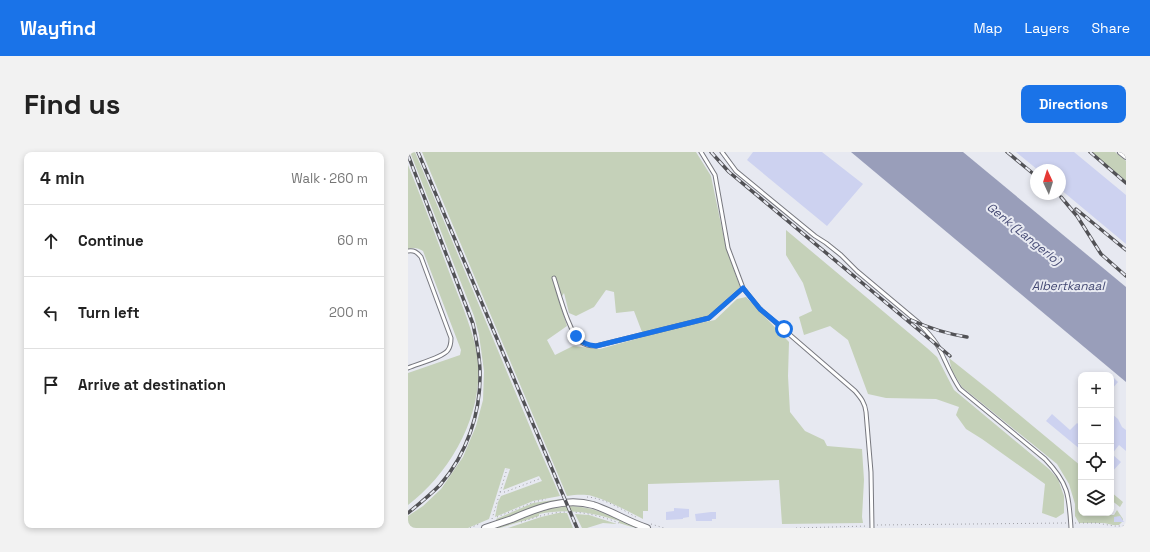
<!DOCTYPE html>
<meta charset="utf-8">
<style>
:root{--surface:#fff;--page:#f2f2f2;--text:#222;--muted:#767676;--line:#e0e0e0;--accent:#1a73e8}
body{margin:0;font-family:"Space Grotesk",sans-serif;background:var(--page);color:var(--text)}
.controls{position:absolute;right:12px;bottom:12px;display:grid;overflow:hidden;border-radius:8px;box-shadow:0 2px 6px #0003}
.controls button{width:36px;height:36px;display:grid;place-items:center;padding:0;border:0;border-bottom:1px solid var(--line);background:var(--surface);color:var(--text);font:20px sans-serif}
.compass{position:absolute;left:622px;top:12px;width:36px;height:36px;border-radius:50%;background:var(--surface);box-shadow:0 2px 6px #0003;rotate:356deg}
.stop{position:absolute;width:12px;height:12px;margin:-9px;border:3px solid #1a73e8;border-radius:50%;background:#fff}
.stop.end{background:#1a73e8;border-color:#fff;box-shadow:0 1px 4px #0008}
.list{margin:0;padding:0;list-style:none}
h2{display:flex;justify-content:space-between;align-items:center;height:52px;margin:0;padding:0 16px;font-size:17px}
h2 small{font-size:13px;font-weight:400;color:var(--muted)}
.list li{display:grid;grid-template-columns:26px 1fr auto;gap:12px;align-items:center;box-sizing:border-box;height:72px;padding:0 16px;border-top:1px solid var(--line)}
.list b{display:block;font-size:15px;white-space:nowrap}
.list em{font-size:13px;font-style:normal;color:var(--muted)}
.icon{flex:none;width:22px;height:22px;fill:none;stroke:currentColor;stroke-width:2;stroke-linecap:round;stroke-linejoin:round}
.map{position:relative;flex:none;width:718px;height:376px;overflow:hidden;border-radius:8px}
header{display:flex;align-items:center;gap:24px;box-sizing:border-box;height:56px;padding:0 20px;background:var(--accent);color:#fff}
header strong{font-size:19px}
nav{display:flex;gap:22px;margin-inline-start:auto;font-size:14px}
.intro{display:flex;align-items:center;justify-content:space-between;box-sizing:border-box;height:96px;padding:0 24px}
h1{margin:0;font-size:28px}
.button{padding:10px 18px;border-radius:8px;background:var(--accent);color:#fff;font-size:14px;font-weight:700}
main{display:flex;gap:24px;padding:0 24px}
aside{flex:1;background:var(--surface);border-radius:8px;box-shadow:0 2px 6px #0003}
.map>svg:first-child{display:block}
.green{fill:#c5d1b9}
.water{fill:#999eba}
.building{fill:#cdd2f0}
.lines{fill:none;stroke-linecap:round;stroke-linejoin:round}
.lane-casing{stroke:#77787f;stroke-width:5}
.street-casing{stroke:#77787f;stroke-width:8}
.path{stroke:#9fa0a6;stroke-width:1;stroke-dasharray:1 3;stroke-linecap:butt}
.lane{stroke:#fff;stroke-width:3}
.street{stroke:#fff;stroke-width:6}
.rail-casing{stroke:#525256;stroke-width:3.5}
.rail{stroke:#e7e9f1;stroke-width:2;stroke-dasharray:6;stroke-linecap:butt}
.route{stroke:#1a73e8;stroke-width:5}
.labels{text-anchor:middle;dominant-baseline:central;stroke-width:4;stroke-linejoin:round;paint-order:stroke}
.water-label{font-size:12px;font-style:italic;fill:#424772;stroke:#e7e9f1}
</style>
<header>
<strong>Wayfind</strong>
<nav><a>Map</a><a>Layers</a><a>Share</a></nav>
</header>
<div class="intro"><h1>Find us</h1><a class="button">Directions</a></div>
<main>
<aside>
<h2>4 min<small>Walk · 260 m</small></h2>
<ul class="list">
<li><svg class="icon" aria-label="ahead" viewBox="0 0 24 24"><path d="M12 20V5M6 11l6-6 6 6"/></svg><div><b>Continue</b></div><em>60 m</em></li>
<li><svg class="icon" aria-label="left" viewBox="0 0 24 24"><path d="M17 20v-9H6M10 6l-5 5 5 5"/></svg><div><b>Turn left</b></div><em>200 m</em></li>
<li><svg class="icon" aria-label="arrive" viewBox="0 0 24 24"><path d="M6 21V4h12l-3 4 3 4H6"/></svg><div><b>Arrive at destination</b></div></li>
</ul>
</aside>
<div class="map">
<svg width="718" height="376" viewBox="0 0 718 376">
<rect width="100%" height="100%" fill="#e7e9f1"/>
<path class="green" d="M2 0H7L127 287 152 344 125 349 87 365 90 350 93 344 134 329 131 324 95 338 102 317 97 316 81 367 60 376H0V364L15 354 33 337 55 305 68 274 75 248 76 219 71 183 66 164Z
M14 0H288L303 24 318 96 332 135 299 165 234 180 226 159 208 161 206 140 198 138 186 155 168 164 161 161 156 141 151 149 159 174 139 188 147 203 165 194 192 197 271 175 307 168 329 147 338 145 381 190 380 224 382 260 397 279 416 288 419 294 454 297 456 328 454 365 455 371 374 372 371 328 240 332V359H235V367C219 359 202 349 184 344 176 342 167 343 159 344Z
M684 0H707L718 9V29Z
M0 13C14 47 27 82 40 117 50 144 62 170 68 197 80 255 45 319 0 353V221L52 203 53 198 15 99C10 96 6 95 0 97Z
M378 78 519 196 529 205 546 238 641 317 650 327 656 344V361L648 366 634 361 637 332 574 287 558 277 548 263 551 255 528 247 478 246 460 242 440 188 422 174 396 183 391 165 404 159 395 131 378 103Z
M541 206 585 241 673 314V348L671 353 673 357V361H676L677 363H706L709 358 715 367V369L711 373H705L696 371H671L667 364V352L661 332 649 312 554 235 544 219Z
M703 340 715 350 712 355 703 348Z
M153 347 154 348 137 351 89 369 88 367 125 351Z
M154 354C185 353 203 364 230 376L224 375 211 371V369C184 360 159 356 131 362V364L92 376H87L131 359Z
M150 361H159L165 376H100L133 365Z
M167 362 181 363 209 372 195 371 179 376H174Z"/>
<path class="water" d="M443 0H555L718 135V230Z"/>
<path class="building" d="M345 0H414L455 32 419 74 339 8Z
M608 0H666L718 43V92L652 37V18H630Z
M705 225 710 230 703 238V228Z
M703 261 710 267 714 275 718 278V299L711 293 704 302 713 310 703 321Z
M644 262 662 278 669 271 673 274V298L638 269Z
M266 356 281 357V365L275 366V367L258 368V360L266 359Z
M303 360H308V367H304V369H288L287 362Z
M712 364 716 370H706V365Z"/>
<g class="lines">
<g class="lane-casing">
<path id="lane" d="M293 0 307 23 320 96 335 136 352 157 447 239C453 246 457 251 458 260L463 320 464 376
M314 0 328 19 407 84 418 91 433 103 449 119 511 171C518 179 526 186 531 196 538 210 543 224 552 237L637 307C661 332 661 344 663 376
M0 99C6 98 9 100 13 105L43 186C43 190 43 194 40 198 36 205 9 212 0 216
M146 126C151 141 161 181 173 190 177 193 183 194 188 194L301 166 335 136"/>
</g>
<g class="street-casing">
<path id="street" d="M713 0 718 4
M77 376C86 373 95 370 104 367 129 356 157 345 185 353 204 359 220 370 239 376"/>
</g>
<path class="path" d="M92 340H97L131 327
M179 345C196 346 213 357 228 365
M89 365 126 350 138 347
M84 367 99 317
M113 370C122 367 131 364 140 362 165 357 188 362 211 371
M667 371H689L706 374H718
M243 372 256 376
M469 373 658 371
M62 376 73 371
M388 376 460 374"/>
<use href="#lane" class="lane"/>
<use href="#street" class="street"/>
<g class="rail-casing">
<path id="rail" d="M10 0 169 376
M303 0 321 20 542 204
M599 0 628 24
M682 0 718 31
M0 3 65 172C68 187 72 204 72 220 73 260 59 302 32 333 22 343 11 352 0 361
M653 45 669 64 693 102 718 124
M668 57 718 98
M503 168C521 176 539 182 559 185"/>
</g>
<use href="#rail" class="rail"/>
</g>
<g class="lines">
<path class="route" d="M168 184C174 191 179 193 188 194L301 166 335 136 352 157 376 177"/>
</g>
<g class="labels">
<g class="water-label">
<text transform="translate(616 82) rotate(39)">Genk (Langerlo)</text>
<text x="660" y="134">Albertkanaal</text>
</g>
</g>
</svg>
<div class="controls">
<button>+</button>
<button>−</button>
<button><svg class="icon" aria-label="locate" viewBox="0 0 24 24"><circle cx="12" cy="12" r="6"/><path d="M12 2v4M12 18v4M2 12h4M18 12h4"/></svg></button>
<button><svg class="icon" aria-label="layers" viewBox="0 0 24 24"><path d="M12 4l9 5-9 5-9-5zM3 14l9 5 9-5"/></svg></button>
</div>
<svg class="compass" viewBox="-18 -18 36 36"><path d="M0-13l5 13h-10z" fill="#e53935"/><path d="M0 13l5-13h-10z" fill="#767676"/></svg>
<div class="stop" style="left:376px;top:177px"></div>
<div class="stop end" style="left:168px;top:184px"></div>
</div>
</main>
